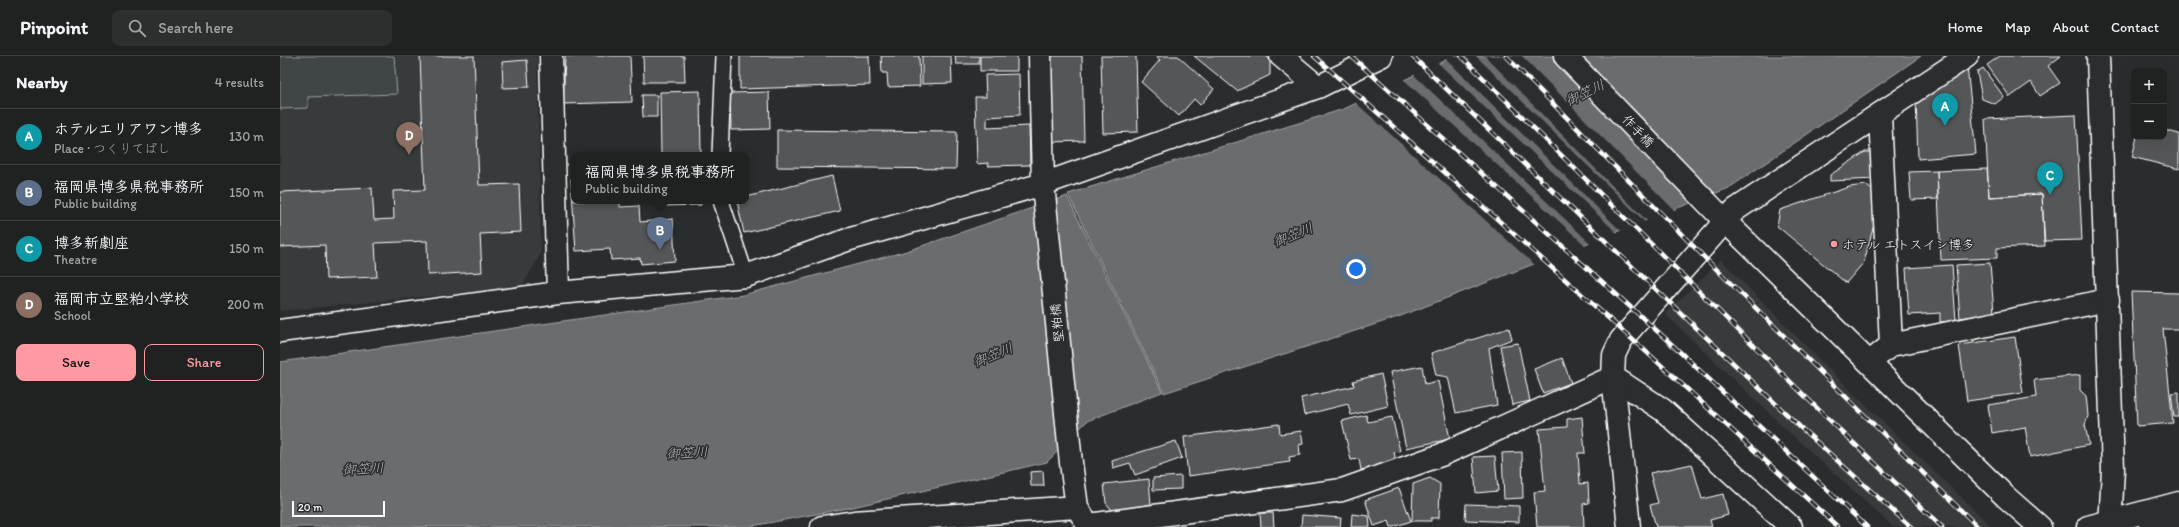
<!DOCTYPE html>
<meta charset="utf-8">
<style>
:root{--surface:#202222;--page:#2d2f2f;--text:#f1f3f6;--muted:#a2a4a5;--line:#3d3f40;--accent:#ff9aa2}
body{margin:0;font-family:Itim,"Klee One",sans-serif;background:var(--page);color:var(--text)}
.controls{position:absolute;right:12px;top:12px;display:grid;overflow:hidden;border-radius:8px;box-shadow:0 4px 16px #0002}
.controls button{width:36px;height:36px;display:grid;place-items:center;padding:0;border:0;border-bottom:1px solid var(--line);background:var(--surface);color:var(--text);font:20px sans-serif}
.scale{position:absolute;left:12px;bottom:10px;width:93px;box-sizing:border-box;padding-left:4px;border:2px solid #fff;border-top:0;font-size:11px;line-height:14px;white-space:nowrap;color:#fff;-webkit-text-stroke:3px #2a2d2e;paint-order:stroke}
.you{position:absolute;left:1076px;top:213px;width:14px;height:14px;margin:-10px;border:3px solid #fff;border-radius:50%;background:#1a73e8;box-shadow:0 0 0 6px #1a73e833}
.badge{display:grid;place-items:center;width:26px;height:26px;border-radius:50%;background:var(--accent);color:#fff;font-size:13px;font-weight:700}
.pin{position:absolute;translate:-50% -33px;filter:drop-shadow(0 1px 2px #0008)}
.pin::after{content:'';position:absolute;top:21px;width:14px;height:12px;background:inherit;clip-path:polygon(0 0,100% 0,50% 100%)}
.popup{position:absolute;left:291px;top:96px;width:178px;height:52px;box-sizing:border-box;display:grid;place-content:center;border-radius:8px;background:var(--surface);filter:drop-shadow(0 1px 3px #0005);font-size:13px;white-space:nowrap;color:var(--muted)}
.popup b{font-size:15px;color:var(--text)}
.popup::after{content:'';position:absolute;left:50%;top:100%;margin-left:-8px;border:8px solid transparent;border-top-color:var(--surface)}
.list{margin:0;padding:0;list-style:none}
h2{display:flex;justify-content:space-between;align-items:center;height:52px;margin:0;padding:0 16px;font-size:17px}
h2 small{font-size:13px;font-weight:400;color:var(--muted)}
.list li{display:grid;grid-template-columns:26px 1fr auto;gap:12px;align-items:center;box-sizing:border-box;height:56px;padding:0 16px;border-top:1px solid var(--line)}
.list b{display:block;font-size:15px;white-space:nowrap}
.list p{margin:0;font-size:13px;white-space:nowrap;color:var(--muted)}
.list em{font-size:13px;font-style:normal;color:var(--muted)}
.actions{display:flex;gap:8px;padding:12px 16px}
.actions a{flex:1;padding:9px 0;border:1px solid var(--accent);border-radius:8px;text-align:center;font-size:14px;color:var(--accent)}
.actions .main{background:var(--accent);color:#111}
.icon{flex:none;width:22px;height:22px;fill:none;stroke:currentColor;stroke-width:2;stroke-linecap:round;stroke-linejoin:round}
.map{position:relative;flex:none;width:1899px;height:471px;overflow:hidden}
header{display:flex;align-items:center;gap:24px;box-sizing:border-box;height:56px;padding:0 20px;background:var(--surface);border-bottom:1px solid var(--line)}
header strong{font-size:19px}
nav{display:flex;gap:22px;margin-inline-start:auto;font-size:14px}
.search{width:280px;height:36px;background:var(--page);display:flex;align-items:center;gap:10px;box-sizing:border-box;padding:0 14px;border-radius:8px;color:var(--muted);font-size:15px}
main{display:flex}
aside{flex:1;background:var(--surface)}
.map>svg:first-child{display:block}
.built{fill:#373a3b}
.green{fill:#414445;stroke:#a0a2a2}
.water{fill:#6a6c6d;stroke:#a6a7a7}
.pier{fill:#2a2d2e}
.building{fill:#555758;stroke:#fff}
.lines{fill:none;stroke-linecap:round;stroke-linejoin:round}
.lane-casing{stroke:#fff;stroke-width:18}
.street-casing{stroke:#fff;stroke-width:25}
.secondary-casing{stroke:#fff;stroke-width:25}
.highway-casing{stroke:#fff;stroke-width:25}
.lane{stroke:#2a2d2e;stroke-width:15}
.street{stroke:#2a2d2e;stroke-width:22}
.secondary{stroke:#2a2d2e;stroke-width:22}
.highway{stroke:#2a2d2e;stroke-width:22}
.rail-casing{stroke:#fff;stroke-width:4.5}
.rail{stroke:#2a2d2e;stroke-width:3;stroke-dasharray:9;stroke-linecap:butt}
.poi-dot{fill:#ff9aa2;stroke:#2a2d2e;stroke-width:1.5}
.labels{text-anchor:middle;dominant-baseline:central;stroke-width:3;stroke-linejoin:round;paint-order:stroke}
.street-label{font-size:13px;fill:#fff;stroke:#2a2d2e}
.poi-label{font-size:13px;fill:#fff;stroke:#2a2d2e;text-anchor:start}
.water-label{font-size:14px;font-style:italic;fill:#b4b6b6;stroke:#2a2d2e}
</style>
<header>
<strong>Pinpoint</strong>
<div class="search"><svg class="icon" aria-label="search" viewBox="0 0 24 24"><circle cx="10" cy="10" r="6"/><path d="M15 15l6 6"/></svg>Search here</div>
<nav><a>Home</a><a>Map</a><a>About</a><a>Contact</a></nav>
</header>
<main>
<aside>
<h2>Nearby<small>4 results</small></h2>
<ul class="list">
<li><span class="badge" style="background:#0f9aa8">A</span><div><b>ホテルエリアワン博多</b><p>Place · つくりてばし</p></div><em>130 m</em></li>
<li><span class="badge" style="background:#5c6f8a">B</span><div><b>福岡県博多県税事務所</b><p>Public building</p></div><em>150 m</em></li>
<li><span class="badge" style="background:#0f9aa8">C</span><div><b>博多新劇座</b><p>Theatre</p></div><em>150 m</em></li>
<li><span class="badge" style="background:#8d6e63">D</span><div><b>福岡市立堅粕小学校</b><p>School</p></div><em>200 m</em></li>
</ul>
<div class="actions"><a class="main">Save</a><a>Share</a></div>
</aside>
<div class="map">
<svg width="1899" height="471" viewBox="0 0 1899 471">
<rect width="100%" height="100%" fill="#2a2d2e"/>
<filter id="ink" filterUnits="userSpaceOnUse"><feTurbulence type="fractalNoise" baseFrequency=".025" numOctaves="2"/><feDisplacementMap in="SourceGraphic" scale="8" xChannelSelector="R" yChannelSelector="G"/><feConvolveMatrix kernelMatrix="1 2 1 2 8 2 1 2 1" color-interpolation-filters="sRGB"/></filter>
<g filter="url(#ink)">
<path class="built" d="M0 0H257L261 197 242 231 0 255Z
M1441 204 1565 329 1712 471H1613L1512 379 1385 258Z"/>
<path class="green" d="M0 0H114L117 38 28 41V52L0 53Z"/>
<path class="water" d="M1174 0H1641L1449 132 1118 261 884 337 788 138 1064 53Z
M787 140 882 336 807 365 767 406 573 451 467 471H0V306L463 239 627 195Z"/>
<path class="pier" d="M1170 0H1196L1366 167 1342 176 1165 2Z
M1205 0H1242L1395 155 1368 166Z
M1157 6 1338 178 1311 188 1133 18Z
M1123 23 1306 190 1256 210 1075 46Z"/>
<path class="building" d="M140 0H194L199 129 239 128 241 176 200 178 202 216 148 219 147 185 95 187 97 221 46 223 45 189 0 191V136L92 132 94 164 114 163 113 135 145 134Z
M285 0H350L352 46 283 48Z
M363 0H404L405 26H364Z
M460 0H589L590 29 460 33Z
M601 0H639L640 30 608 31 607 17H602Z
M642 0H671L672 27 642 28Z
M675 0H699V8H676Z
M700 0H737V15H700Z
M769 0H802L804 85 771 86Z
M821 0H856L858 76 823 77Z
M876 0H898L934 33 920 49 914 43 899 60 861 26 880 4Z
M914 0H986L990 4V19L957 35Z
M1720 0H1781L1768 10 1780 27 1760 40 1751 26 1730 41 1707 9Z
M247 4 249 31 223 32 222 6Z
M1687 10 1696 98 1638 103 1636 43Z
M1703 12 1724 41 1715 48 1702 43 1697 16Z
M739 18 740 59 707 61V72L749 70 750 109 708 110V107L697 108 695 41H706L705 19Z
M420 35 421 99H381L380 36Z
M489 36 490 73 451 74 450 37Z
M362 39H377V61H363Z
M1796 59 1802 184 1764 185 1762 138 1709 141 1705 63Z
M497 74 677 76 676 113 497 111Z
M1884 74 1899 78V113L1852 101 1857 81H1884Z
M1585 96H1595L1596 123 1550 125V119Z
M1707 113 1709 141 1762 138 1765 190 1717 192V202L1661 204 1657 115Z
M1657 115 1658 143 1631 144 1629 116Z
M552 120 560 155 464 177 457 145H466V141Z
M291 123H294V145H340V151L359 150 360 166 393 163 395 205 361 208 360 202 331 204 330 193 296 195Z
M1586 129 1601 142 1584 206 1566 227 1497 170 1500 154 1569 131Z
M381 145H421V149L381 150Z
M1710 207 1714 257 1680 262 1676 209Z
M1672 209 1676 265 1660 266V257L1629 259 1626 212Z
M1851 236 1899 237V273H1883L1893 367 1857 370Z
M1229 272 1232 283 1209 292 1217 349 1176 357 1168 321 1156 319 1151 297Z
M1735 281 1743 337 1687 345 1679 289Z
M1238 287 1250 345 1232 349 1220 290Z
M1282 302 1291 327 1263 337 1254 313Z
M1142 310 1145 328 1158 325 1170 383 1126 392 1110 316Z
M1101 318 1108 350 1071 359 1068 348 1024 359 1021 342 1074 330 1073 325Z
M1800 319V334L1806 340 1807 349 1808 360 1805 369 1809 389 1750 401 1745 371 1712 377 1708 349 1756 341 1754 324Z
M1899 336V361H1894L1891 337Z
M1086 359 1088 366 1112 361 1120 395 1114 396 1116 406 1081 414 1079 403 1071 404 1062 365Z
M1302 361 1305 397H1298L1300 428 1308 427 1309 447 1303 448 1304 471H1257L1254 436 1265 435 1259 373 1287 371V363Z
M999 368 1000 378 1021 375 1023 388 1019 389 1020 399 1009 401 1010 406 908 420 904 381Z
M896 385 902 402 855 419 850 407 833 412 832 405Z
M1242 396 1243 442 1224 443 1222 397Z
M1215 400 1218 435 1196 437 1193 401Z
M1412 408 1422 443 1443 438 1448 459 1430 464 1432 471H1376L1370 449 1378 447 1370 417Z
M763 415 764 430H751L750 416Z
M901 420V433L873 434V422Z
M1150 422 1160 428 1159 462H1151V465H1132L1133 428Z
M869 423 871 449 832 454 826 447 824 428Z
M1119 432 1131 465 1113 471H1111L1109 465 1094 470 1085 444Z
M1186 448 1239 450V466L1185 464Z
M980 457H993L994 471H981Z
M1072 458 1089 460 1090 471H1071Z
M1022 459 1061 462 1060 471H1021Z"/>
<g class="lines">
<g class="lane-casing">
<path id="lane" d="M440 99 444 0
M441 145 466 220"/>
</g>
<g class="street-casing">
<path id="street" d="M271 0 278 237
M760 0 763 128 791 407 797 451 809 471
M1001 0 1038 31
M1285 0 1445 165 1726 441 1760 471
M0 275 278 237 466 220 567 184 763 128 1038 31 1101 0
M1611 289 1828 244
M1590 306 1611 289 1600 59
M1333 321 1383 354 1511 471
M809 469 1062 434 1161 399 1333 321 1334 299 1341 284 1455 154 1687 0
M542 471 574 466 797 451"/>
</g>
<g class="secondary-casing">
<path id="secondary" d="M1818 0 1833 413 1830 471
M1333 321 1349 471"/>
</g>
<g class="highway-casing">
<path id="highway" d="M1808 471 1899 447
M1870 471 1899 462"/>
</g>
<use href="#lane" class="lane"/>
<use href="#street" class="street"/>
<use href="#secondary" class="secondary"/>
<use href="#highway" class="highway"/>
<g class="rail-casing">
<path id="rail" d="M1034 0 1371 300 1558 471
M1071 0 1386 283 1587 471
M1132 0 1520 371 1631 471
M1181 0 1539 354 1662 471
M1226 0 1428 205 1698 471"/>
</g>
<use href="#rail" class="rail"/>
</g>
</g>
<circle class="poi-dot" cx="1554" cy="188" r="4"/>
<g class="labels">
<g class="street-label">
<text transform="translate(1358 75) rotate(46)">作手橋</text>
<text transform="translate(777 267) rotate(-96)">堅粕橋</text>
</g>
<g class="poi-label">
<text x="1562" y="188">ホテル エトスイン博多</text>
</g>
<g class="water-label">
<text transform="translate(1305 37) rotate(-26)">御笠川</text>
<text transform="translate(1013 179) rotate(-22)">御笠川</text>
<text transform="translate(713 299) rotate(-22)">御笠川</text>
<text transform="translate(407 397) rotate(-3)">御笠川</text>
<text transform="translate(83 413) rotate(-3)">御笠川</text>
</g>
</g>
</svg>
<div class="controls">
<button>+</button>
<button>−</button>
</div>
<div class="scale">20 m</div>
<div class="you"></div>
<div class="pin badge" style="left:1665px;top:70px;background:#0f9aa8">A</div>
<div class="pin badge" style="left:380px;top:194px;background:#5c6f8a">B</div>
<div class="popup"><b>福岡県博多県税事務所</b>Public building</div>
<div class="pin badge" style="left:1770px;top:139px;background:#0f9aa8">C</div>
<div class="pin badge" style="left:129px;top:99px;background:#8d6e63">D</div>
</div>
</main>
